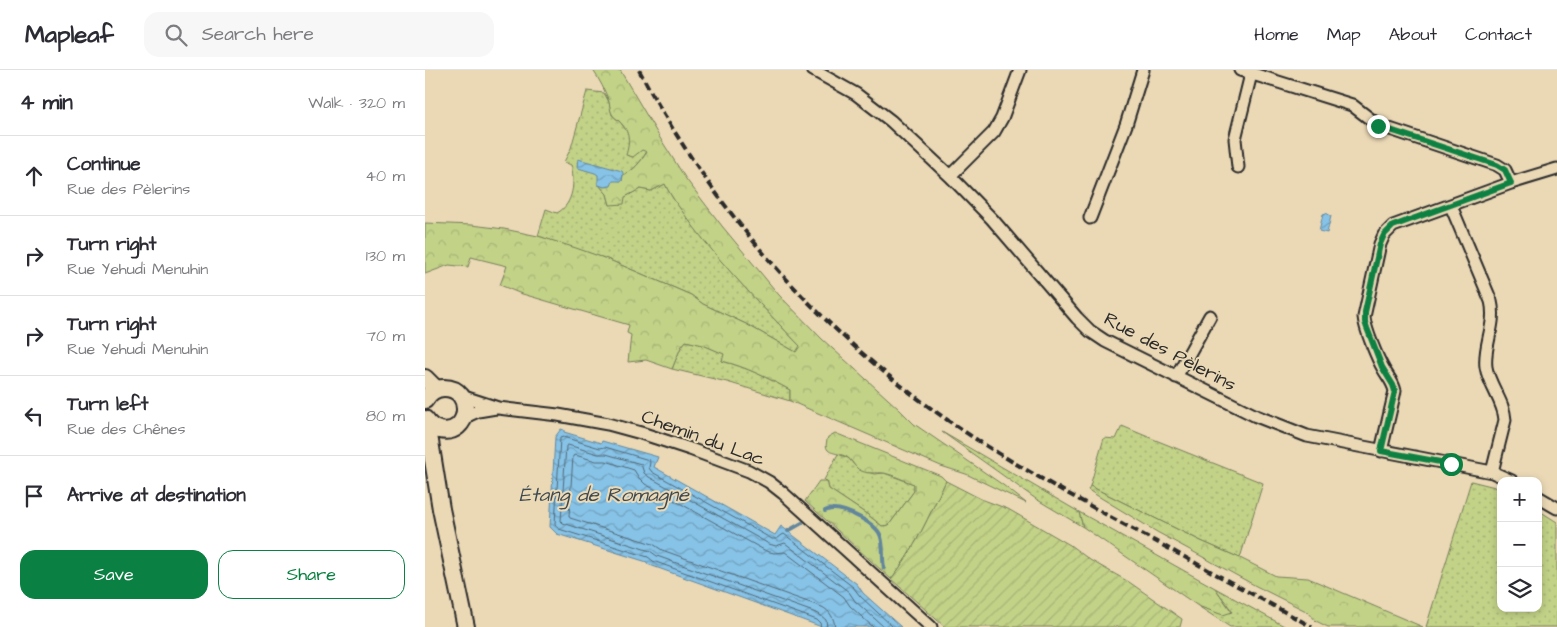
<!DOCTYPE html>
<meta charset="utf-8">
<style>
:root{--surface:#fff;--page:#f7f7f7;--text:#2b2b33;--muted:#7c7c81;--line:#e1e1e2;--accent:#0b8043}
body{margin:0;font-family:"Architects Daughter",sans-serif;background:var(--page);color:var(--text)}
.controls{position:absolute;right:15px;bottom:15px;display:grid;overflow:hidden;border-radius:10px;box-shadow:0 2px 8px #0003}
.controls button{width:45px;height:45px;display:grid;place-items:center;padding:0;border:0;border-bottom:1px solid var(--line);background:var(--surface);color:var(--text);font:25px sans-serif}
.stop{position:absolute;width:15px;height:15px;margin:-11px;border:4px solid #0b8043;border-radius:50%;background:#fff}
.stop.end{background:#0b8043;border-color:#fff;box-shadow:0 1px 5px #0008}
.list{margin:0;padding:0;list-style:none}
h2{display:flex;justify-content:space-between;align-items:center;height:65px;margin:0;padding:0 20px;font-size:21px}
h2 small{font-size:16px;font-weight:400;color:var(--muted)}
.list li{display:grid;grid-template-columns:32px 1fr auto;gap:15px;align-items:center;box-sizing:border-box;height:80px;padding:0 20px;border-top:1px solid var(--line)}
.list b{display:block;font-size:19px;white-space:nowrap}
.list p{margin:0;font-size:16px;white-space:nowrap;color:var(--muted)}
.list em{font-size:16px;font-style:normal;color:var(--muted)}
.actions{display:flex;gap:10px;padding:15px 20px}
.actions a{flex:1;padding:11px 0;border:1px solid var(--accent);border-radius:15px;text-align:center;font-size:18px;color:var(--accent)}
.actions .main{background:var(--accent);color:#fff}
.icon{flex:none;width:28px;height:28px;fill:none;stroke:currentColor;stroke-width:2;stroke-linecap:round;stroke-linejoin:round}
.map{position:relative;flex:none;width:1132px;height:557px;overflow:hidden}
header{display:flex;align-items:center;gap:30px;box-sizing:border-box;height:70px;padding:0 25px;background:var(--surface);border-bottom:1px solid var(--line)}
header strong{font-size:24px}
nav{display:flex;gap:28px;margin-inline-start:auto;font-size:18px}
.search{width:350px;height:45px;background:var(--page);display:flex;align-items:center;gap:12px;box-sizing:border-box;padding:0 18px;border-radius:15px;color:var(--muted);font-size:19px}
main{display:flex}
aside{flex:1;background:var(--surface)}
.map>svg:first-child{display:block}
.grass{fill:url(#grass-dots);stroke:#767e59}
.forest{fill:url(#forest-crowns);stroke:#767e59}
.garden{fill:url(#garden-furrows);stroke:#767e59}
.water{fill:url(#water-waves);stroke:#62869c}
.lines{fill:none;stroke-linecap:round;stroke-linejoin:round}
.shore{stroke:#506876;stroke-width:1}
.stream{stroke:#62869c;stroke-width:4}
.street-casing{stroke:#2b2b2b;stroke-width:15}
.secondary-casing{stroke:#2b2b2b;stroke-width:20}
.street{stroke:#ebd9b6;stroke-width:11}
.secondary{stroke:#ebd9b6;stroke-width:16}
.rail{stroke:#2b2b2b;stroke-width:4;stroke-dasharray:8 4;stroke-linecap:butt}
.route{stroke:#0b8043;stroke-width:6}
.labels{text-anchor:middle;dominant-baseline:central;stroke-width:4;stroke-linejoin:round;paint-order:stroke}
.street-label{font-size:19px;fill:#2b2b2b;stroke:#ebd9b6}
.water-label{font-size:20px;font-style:italic;fill:#3d4951;stroke:#ebd9b6}
</style>
<header>
<strong>Mapleaf</strong>
<div class="search"><svg class="icon" aria-label="search" viewBox="0 0 24 24"><circle cx="10" cy="10" r="6"/><path d="M15 15l6 6"/></svg>Search here</div>
<nav><a>Home</a><a>Map</a><a>About</a><a>Contact</a></nav>
</header>
<main>
<aside>
<h2>4 min<small>Walk · 320 m</small></h2>
<ul class="list">
<li><svg class="icon" aria-label="ahead" viewBox="0 0 24 24"><path d="M12 20V5M6 11l6-6 6 6"/></svg><div><b>Continue</b><p>Rue des Pèlerins</p></div><em>40 m</em></li>
<li><svg class="icon" aria-label="right" viewBox="0 0 24 24"><path d="M7 20v-9h11M14 6l5 5-5 5"/></svg><div><b>Turn right</b><p>Rue Yehudi Menuhin</p></div><em>130 m</em></li>
<li><svg class="icon" aria-label="right" viewBox="0 0 24 24"><path d="M7 20v-9h11M14 6l5 5-5 5"/></svg><div><b>Turn right</b><p>Rue Yehudi Menuhin</p></div><em>70 m</em></li>
<li><svg class="icon" aria-label="left" viewBox="0 0 24 24"><path d="M17 20v-9H6M10 6l-5 5 5 5"/></svg><div><b>Turn left</b><p>Rue des Chênes</p></div><em>80 m</em></li>
<li><svg class="icon" aria-label="arrive" viewBox="0 0 24 24"><path d="M6 21V4h12l-3 4 3 4H6"/></svg><div><b>Arrive at destination</b></div></li>
</ul>
<div class="actions"><a class="main">Save</a><a>Share</a></div>
</aside>
<div class="map">
<svg width="1132" height="557" viewBox="0 0 1132 557">
<defs>
<pattern id="grass-dots" width="8" height="8" patternUnits="userSpaceOnUse" patternTransform="scale(1.25)"><rect width="8" height="8" fill="#c2d287"/><path d="M2 2h.1M6 6h.1" fill="none" stroke="#a7b475" stroke-width="1.8" stroke-linecap="round"/></pattern>
<pattern id="forest-crowns" width="20" height="18" patternUnits="userSpaceOnUse" patternTransform="scale(1.25)"><rect width="20" height="18" fill="#c2d287"/><path d="M2 6a3 3 0 1 1 6 0M12 15a3 3 0 1 1 6 0" fill="none" stroke="#a7b475"/></pattern>
<pattern id="garden-furrows" width="10" height="10" patternUnits="userSpaceOnUse" patternTransform="scale(1.25)"><rect width="10" height="10" fill="#c2d287"/><path d="M-1 1l2-2M0 10L10 0M9 11l2-2" fill="none" stroke="#a7b475"/></pattern>
<pattern id="water-waves" width="16" height="10" patternUnits="userSpaceOnUse" patternTransform="scale(1.25)"><rect width="16" height="10" fill="#87c3e7"/><path d="M0 5q4-4 8 0t8 0" fill="none" stroke="#6f9fbb"/></pattern>
</defs>
<rect width="100%" height="100%" fill="#ebd9b6"/>
<filter id="ink" filterUnits="userSpaceOnUse"><feTurbulence type="fractalNoise" baseFrequency=".02" numOctaves="2"/><feDisplacementMap in="SourceGraphic" scale="10" xChannelSelector="R" yChannelSelector="G"/><feConvolveMatrix kernelMatrix="1 2 1 2 8 2 1 2 1" color-interpolation-filters="sRGB"/></filter>
<g filter="url(#ink)">
<path class="grass" d="M162 21 179 23 184 32 187 45 196 53 203 63 205 72 222 81C210 103 196 107 175 116L182 124 185 135 215 119 226 121 240 114C247 129 258 142 268 155 300 199 338 237 376 277L371 282 321 254 278 234 266 225 182 189 113 166 121 139 132 143C149 134 150 111 146 95L139 92 146 78Z
M261 271 278 275 300 284 297 291C321 297 343 308 365 320V331L302 312 247 299 256 277Z
M697 356 728 369 838 413 815 488 776 471 665 416 679 368 691 369Z
M517 362 654 442 658 457 611 429Z
M413 384 423 388 433 399 449 404 459 403 489 414V421L464 455 457 456 443 445 404 419 402 411 399 410Z
M1046 411 1070 417 1076 420V538H1113V440L1132 452V557H1001Z
M790 518 861 557H805L773 536 798 544 807 541Z"/>
<path class="forest" d="M168 0H195L235 68 261 109 297 156 354 225 397 269 474 339 489 354 578 415 601 433 541 404 516 396 365 331V320C343 308 321 297 297 291L299 284 278 275 261 271 256 277 247 299 221 290 203 292 206 265 202 263 204 255 94 223 75 215 82 196 46 187 43 197 24 195 0 204V153L47 155 79 159 113 166 151 178 182 189 266 225 278 234 321 254 371 282 375 276C338 237 300 199 268 156 258 142 247 129 240 114L226 121 215 119 200 127 199 134 185 135 182 124 174 115 177 116 188 110 197 111 198 105C209 101 216 91 222 82L217 80 208 87 201 85C205 72 205 62 195 52 193 49 188 47 187 44 185 40 185 36 184 32 180 20 175 11 168 0Z
M410 363 516 406 521 411C504 445 490 480 466 509L380 431 394 411H402L404 419 443 445 457 456 464 455 489 421V414C480 411 469 405 459 403 451 402 441 405 433 399 429 396 427 390 422 387 411 381 396 386 403 367Z
M665 416 776 471 815 488 851 506 883 508 998 557H903L891 551 883 542 831 516 732 462 663 420Z
M654 442 790 518 807 542 798 545 773 536 658 457Z"/>
<path class="garden" d="M521 411 556 429 583 439 645 475 665 490 704 512 757 549 755 557H520L466 509C490 480 504 445 521 411Z"/>
<path class="water" d="M153 89 197 101 198 103 197 111H188L186 116 180 117 173 115V105L170 103 153 98 152 96Z
M901 143 906 146 902 163 894 161 898 144Z
M136 359 139 360V362L176 373 177 371 233 387 229 397 350 465 356 456 432 514 438 523 476 557H397L222 494V492L132 464 125 457 130 367Z"/>
<g class="lines">
<path class="shore" d="M396 557 395 553 392 550 228 491 223 487 134 459 130 454 135 368 138 367 175 378 180 377 224 390 225 392 224 398 227 402 347 469H352L357 465 359 464 428 517 435 526 468 557
M402 557 401 550 394 544 232 486 225 481 138 453 136 451 141 376 143 375 173 384H181L216 394 219 403 224 407 344 474 351 476 360 473 424 522 430 531 459 557
M410 557C409 548 405 541 397 537L237 480 228 474 145 448 144 446 148 386 150 385 171 391H181L209 400 214 408 220 414 341 481 349 483 360 482 419 527 425 536 448 557"/>
<path class="stream" d="M400 441C402 440 405 439 407 439 420 438 453 454 456 467 459 477 457 488 459 498
M363 461 377 453"/>
<g class="street-casing">
<path id="street" d="M388 0 431 24 466 51 525 106 567 149 652 248 665 261 680 271 831 346 882 366 1067 402 1087 411
M815 0 927 35 953 55 1072 95 1080 100 1086 113 1132 99
M813 97 810 69 826 4
M525 106 569 62 577 48 595 0
M1026 136 1066 231C1072 255 1058 275 1061 297 1064 316 1079 331 1080 350L1067 402
M665 148 701 55 718 0
M751 307 785 246
M36 326 73 338 133 345 183 354 216 363 265 379 324 401 344 412 358 423 506 557
M40 347 53 341 71 338
M956 381 970 321C968 312 963 307 959 300 952 288 940 259 939 247L955 174 959 165 968 156 1086 113
M1113 427 1132 438"/>
</g>
<g class="secondary-casing">
<path id="secondary" d="M0 308 11 319
M0 330C4 323 11 318 19 318 50 318 45 367 15 360 8 359 4 355 0 349
M2 353 16 439 41 557"/>
</g>
<use href="#street" class="street"/>
<use href="#secondary" class="secondary"/>
<path class="rail" d="M214 0C288 139 392 259 521 349 575 387 633 418 691 450 756 485 822 521 887 557"/>
</g>
</g>
<g class="lines" filter="url(#ink)">
<path class="route" d="M953 56 1072 95 1080 100 1086 113 968 156 959 165 955 174 940 242V252L942 258 957 297 968 315 970 321 956 381 1026 394"/>
</g>
<g class="labels">
<g class="street-label">
<text transform="translate(745 282) rotate(28)">Rue des Pèlerins</text>
<text transform="translate(278 368) rotate(20)">Chemin du Lac</text>
</g>
<g class="water-label">
<text x="179" y="425">Étang de Romagné</text>
</g>
</g>
</svg>
<div class="controls">
<button>+</button>
<button>−</button>
<button><svg class="icon" aria-label="layers" viewBox="0 0 24 24"><path d="M12 4l9 5-9 5-9-5zM3 14l9 5 9-5"/></svg></button>
</div>
<div class="stop" style="left:1026px;top:394px"></div>
<div class="stop end" style="left:953px;top:56px"></div>
</div>
</main>
